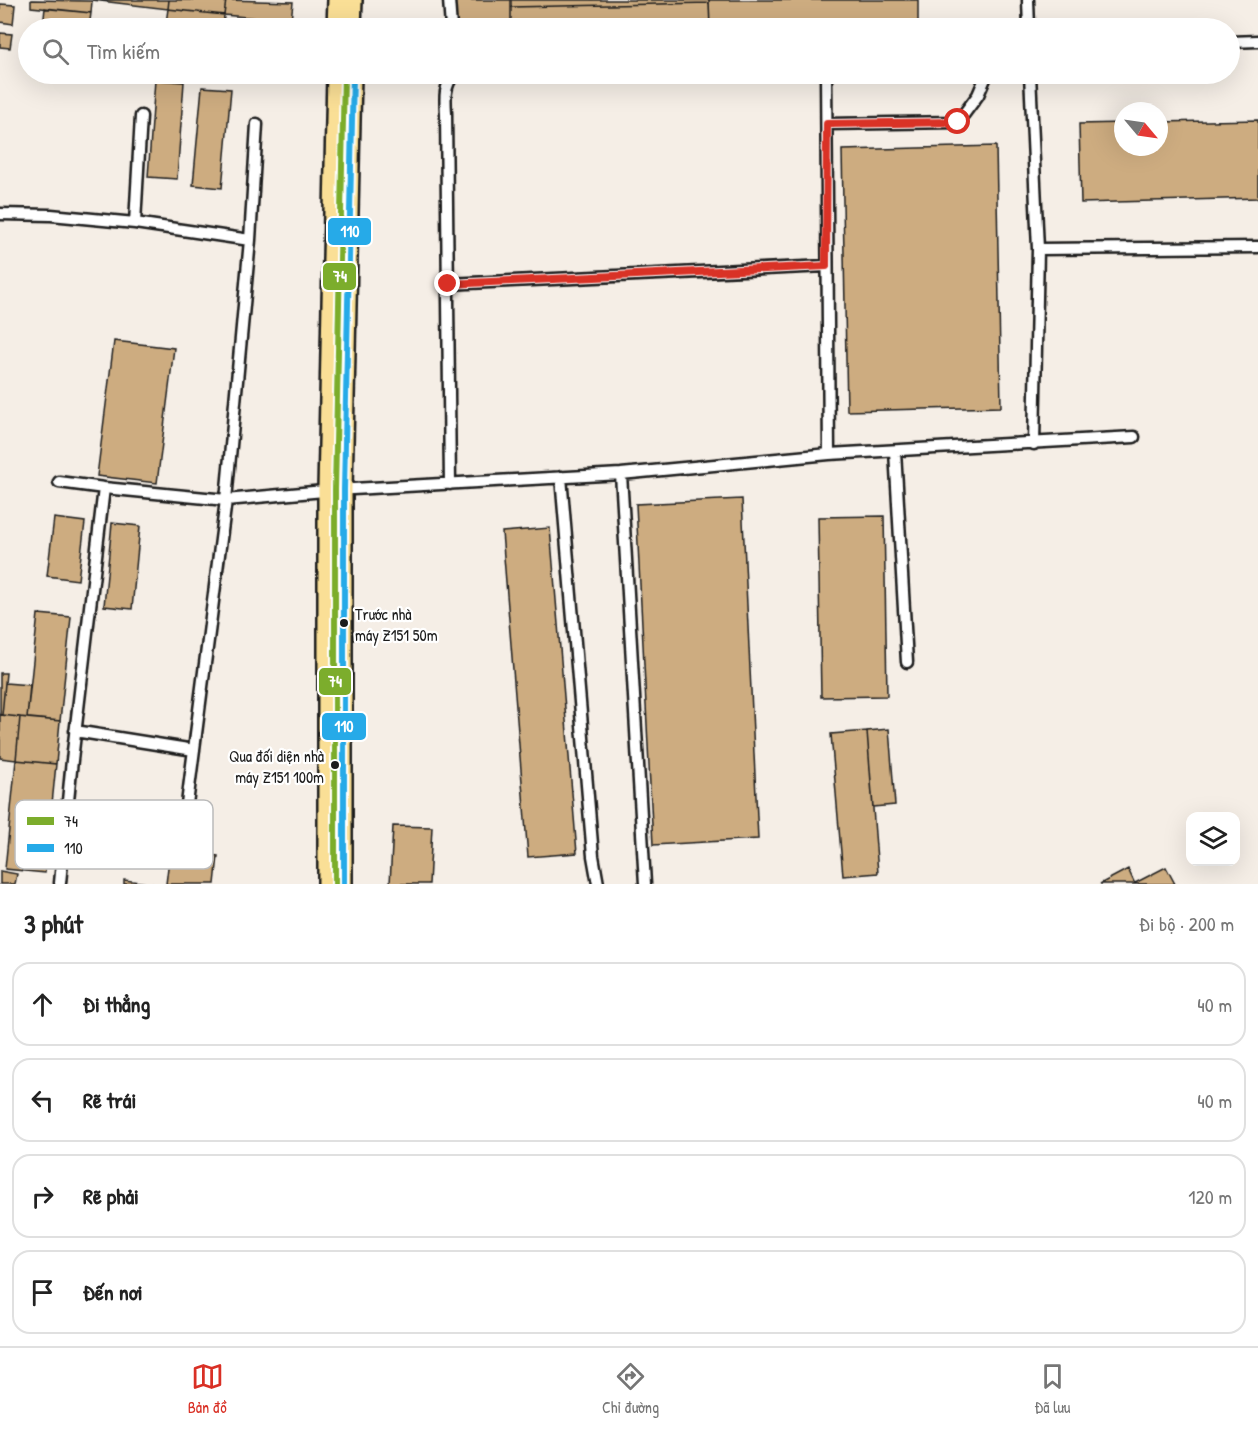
<!DOCTYPE html>
<html lang="vi">
<meta charset="utf-8">
<style>
:root{--surface:#fff;--page:#f6f6f6;--text:#222;--muted:#767676;--line:#e0e0e0;--accent:#d93025}
body{margin:0;font-family:"Patrick Hand",sans-serif;background:var(--page);color:var(--text)}
.controls{position:absolute;right:18px;bottom:18px;display:grid;overflow:hidden;border-radius:12px;box-shadow:0 6px 24px #0002}
.controls button{width:54px;height:54px;display:grid;place-items:center;padding:0;border:0;border-bottom:2px solid var(--line);background:var(--surface);color:var(--text);font:30px sans-serif}
.compass{position:absolute;left:1114px;top:102px;width:54px;height:54px;border-radius:50%;background:var(--surface);box-shadow:0 6px 24px #0002;rotate:119deg}
.stop{position:absolute;width:18px;height:18px;margin:-14px;border:4px solid #d93025;border-radius:50%;background:#fff}
.stop.end{background:#d93025;border-color:#fff;box-shadow:0 2px 6px #0008}
.list{margin:0;padding:0;list-style:none}
h2{display:flex;justify-content:space-between;align-items:center;height:78px;margin:0;padding:0 24px;font-size:26px}
h2 small{font-size:20px;font-weight:400;color:var(--muted)}
.list li{display:grid;grid-template-columns:39px 1fr auto;gap:18px;align-items:center;box-sizing:border-box;height:84px;margin:0 12px 12px;padding:0 12px;border:2px solid var(--line);border-radius:18px}
.list b{display:block;font-size:22px;white-space:nowrap}
.list em{font-size:20px;font-style:normal;color:var(--muted)}
.icon{flex:none;width:33px;height:33px;fill:none;stroke:currentColor;stroke-width:2;stroke-linecap:round;stroke-linejoin:round}
.map{position:relative;flex:none;width:1258px;height:884px;overflow:hidden}
.search{position:absolute;background:var(--surface);box-shadow:0 6px 24px #0002;left:18px;right:18px;top:18px;height:66px;display:flex;align-items:center;gap:15px;box-sizing:border-box;padding:0 21px;border-radius:33px;color:var(--muted);font-size:22px}
.sheet{height:462px;background:var(--surface)}
nav{display:flex;justify-content:space-around;align-items:center;box-sizing:border-box;height:84px;border-top:2px solid var(--line);background:var(--surface);font-size:16px;color:var(--muted)}
nav a{display:grid;justify-items:center;gap:3px}
nav .on{color:var(--accent)}
.map>svg:first-child{display:block}
.building{fill:#cdac80;stroke:#1c1c1c;stroke-width:1.5}
.lines{fill:none;stroke-linecap:round;stroke-linejoin:round}
.lane-casing{stroke:#1c1c1c;stroke-width:15}
.primary-casing{stroke:#1c1c1c;stroke-width:38}
.lane{stroke:#fff;stroke-width:10}
.primary{stroke:#fadf96;stroke-width:33}
.bus-1-casing{stroke:#fff;stroke-width:10}
.bus-2-casing{stroke:#fff;stroke-width:10}
.bus-1{stroke:#7cad2c;stroke-width:6}
.bus-2{stroke:#26aae8;stroke-width:6}
.route{stroke:#d93025;stroke-width:8}
.bus-dot{fill:#1c1c1c;stroke:#fff;stroke-width:2}
.labels{text-anchor:middle;dominant-baseline:central;stroke-width:4.5;stroke-linejoin:round;paint-order:stroke}
.bus-label{font-size:16px;fill:#1c1c1c;stroke:#fff;text-anchor:start}
.key{fill:#fff;stroke:#bbb;stroke-width:1.5}
.key-label{font-size:16px;fill:#1c1c1c}
.line-badge{stroke:#fff;stroke-width:2}
.badge-label{font-size:16px;text-anchor:middle;font-weight:bold;fill:#fff}
</style>
<div class="map">
<svg width="1258" height="884" viewBox="0 0 1258 884">
<rect width="100%" height="100%" fill="#f5eee6"/>
<filter id="ink" filterUnits="userSpaceOnUse"><feTurbulence type="fractalNoise" baseFrequency=".0167" numOctaves="2"/><feDisplacementMap in="SourceGraphic" scale="12" xChannelSelector="R" yChannelSelector="G"/><feConvolveMatrix kernelMatrix="1 2 1 2 8 2 1 2 1" color-interpolation-filters="sRGB"/></filter>
<g filter="url(#ink)">
<path class="building" d="M31 0 92 1 91 13 31 7Z
M92 0H169L168 9Z
M169 0H226L224 15 168 9Z
M226 0 293 2 291 21 224 15Z
M454 0H511V28H455Z
M511 0H709V3L511 7Z
M709 0H918V28H710Z
M709 3 710 28H511V7Z
M0 4 15 5 13 24 0 22Z
M45 8 91 13 89 28 43 27Z
M168 9 224 15 223 28 166 23Z
M0 33 12 34 10 48 0 47Z
M155 80 184 82 177 179 148 177Z
M202 87 231 89 222 188 193 185Z
M1258 120V198L1081 203 1079 124 1123 123V147H1159V122Z
M996 146 1001 407 847 411 842 150Z
M114 341 174 348 157 483 97 476Z
M742 499 758 839 653 845 636 504Z
M884 516 887 696 821 697 818 517Z
M54 518 85 522 78 580 47 576Z
M112 523 140 526 132 609 104 606Z
M550 528 577 853 528 857 502 532Z
M38 614 71 617 60 721 27 718Z
M0 673H6L2 715H0Z
M5 683 30 685 27 718 2 715Z
M0 715 20 717 16 760 0 758Z
M20 717 60 721 56 764 16 760Z
M889 729 895 805 873 807 867 731Z
M867 731 878 873 843 876 831 734Z
M16 760 56 764 45 873 5 869Z
M393 826 432 827 429 884H390Z
M170 851 218 856 215 884H166Z
M1166 867 1175 884H1135V883Z
M1128 869 1135 884H1100Z
M0 871 17 874 15 884H0Z
M124 880 155 884H124Z"/>
<g class="lines">
<g class="lane-casing">
<path id="lane" d="M449 0 451 28
M1028 0 1029 28
M1230 42 1258 41
M826 74 829 454
M1030 74 1038 249 1034 444
M827 124 958 122 978 95 987 74
M0 214 51 215 135 223 250 240 226 500 183 835
M135 223 141 116
M250 240 257 124
M1038 249 1258 247
M448 284 826 266
M895 451 907 662
M621 474 645 884
M561 477 593 856 598 884
M59 482 104 488 226 500 335 490 621 474 829 454 1134 437
M450 484 446 113C445 97 444 87 454 74
M75 731 194 750
M60 883 72 760 104 488"/>
</g>
<g class="primary-casing">
<path id="primary" d="M344 28 345 0
M335 884V490L344 74"/>
</g>
<use href="#lane" class="lane"/>
<use href="#primary" class="primary"/>
<g class="bus-1-casing">
<path id="bus-1" d="M335 884V490L344 74"/>
</g>
<g class="bus-2-casing">
<path id="bus-2" d="M344 884V490L353 74"/>
</g>
<use href="#bus-1" class="bus-1"/>
<use href="#bus-2" class="bus-2"/>
</g>
</g>
<g class="lines" filter="url(#ink)">
<path class="route" d="M448 284 826 266 827 124 958 122"/>
</g>
<g class="bus-dot">
<circle cx="344" cy="623" r="5"/>
<circle cx="335" cy="765" r="5"/>
</g>
<g class="labels">
<g class="bus-label">
<text x="355" y="614">Trước nhà<tspan x="355" dy="21">máy Z151 50m</tspan></text>
<text x="324" y="756" text-anchor="end">Qua đối diện nhà<tspan x="324" dy="21">máy Z151 100m</tspan></text>
</g>
</g>
<rect x="15" y="800" width="198" height="69" rx="9" class="key"/>
<rect x="27" y="817" width="27" height="8" fill="#7cad2c"/>
<rect x="27" y="844" width="27" height="8" fill="#26aae8"/>
<g class="key-label">
<text x="64" y="827">74</text>
<text x="64" y="854">110</text>
</g>
<g class="line-badge">
<rect x="327" y="217" width="45" height="29" rx="6" fill="#26aae8"/>
<rect x="322" y="262" width="35" height="29" rx="6" fill="#7cad2c"/>
<rect x="318" y="667" width="34" height="29" rx="6" fill="#7cad2c"/>
<rect x="321" y="712" width="46" height="29" rx="6" fill="#26aae8"/>
</g>
<g class="badge-label">
<text x="350" y="237">110</text>
<text x="340" y="282">74</text>
<text x="335" y="687">74</text>
<text x="344" y="732">110</text>
</g>
</svg>
<div class="controls">
<button><svg class="icon" aria-label="layers" viewBox="0 0 24 24"><path d="M12 4l9 5-9 5-9-5zM3 14l9 5 9-5"/></svg></button>
</div>
<svg class="compass" viewBox="-18 -18 36 36"><path d="M0-13l5 13h-10z" fill="#e53935"/><path d="M0 13l5-13h-10z" fill="#767676"/></svg>
<div class="stop" style="left:958px;top:122px"></div>
<div class="stop end" style="left:448px;top:284px"></div>
<div class="search"><svg class="icon" aria-label="search" viewBox="0 0 24 24"><circle cx="10" cy="10" r="6"/><path d="M15 15l6 6"/></svg>Tìm kiếm</div>
</div>
<section class="sheet">
<h2>3 phút<small>Đi bộ · 200 m</small></h2>
<ul class="list">
<li><svg class="icon" aria-label="ahead" viewBox="0 0 24 24"><path d="M12 20V5M6 11l6-6 6 6"/></svg><div><b>Đi thẳng</b></div><em>40 m</em></li>
<li><svg class="icon" aria-label="left" viewBox="0 0 24 24"><path d="M17 20v-9H6M10 6l-5 5 5 5"/></svg><div><b>Rẽ trái</b></div><em>40 m</em></li>
<li><svg class="icon" aria-label="right" viewBox="0 0 24 24"><path d="M7 20v-9h11M14 6l5 5-5 5"/></svg><div><b>Rẽ phải</b></div><em>120 m</em></li>
<li><svg class="icon" aria-label="arrive" viewBox="0 0 24 24"><path d="M6 21V4h12l-3 4 3 4H6"/></svg><div><b>Đến nơi</b></div></li>
</ul>
</section>
<nav>
<a class="on"><svg class="icon" aria-label="map" viewBox="0 0 24 24"><path d="M3 6l6-2 6 2 6-2v14l-6 2-6-2-6 2zM9 4v14M15 6v14"/></svg>Bản đồ</a>
<a><svg class="icon" aria-label="directions" viewBox="0 0 24 24"><path d="M12 3l9 9-9 9-9-9zM9 14v-3h6M13 9l2 2-2 2"/></svg>Chỉ đường</a>
<a><svg class="icon" aria-label="saved" viewBox="0 0 24 24"><path d="M7 4h10v16l-5-4-5 4z"/></svg>Đã lưu</a>
</nav>
